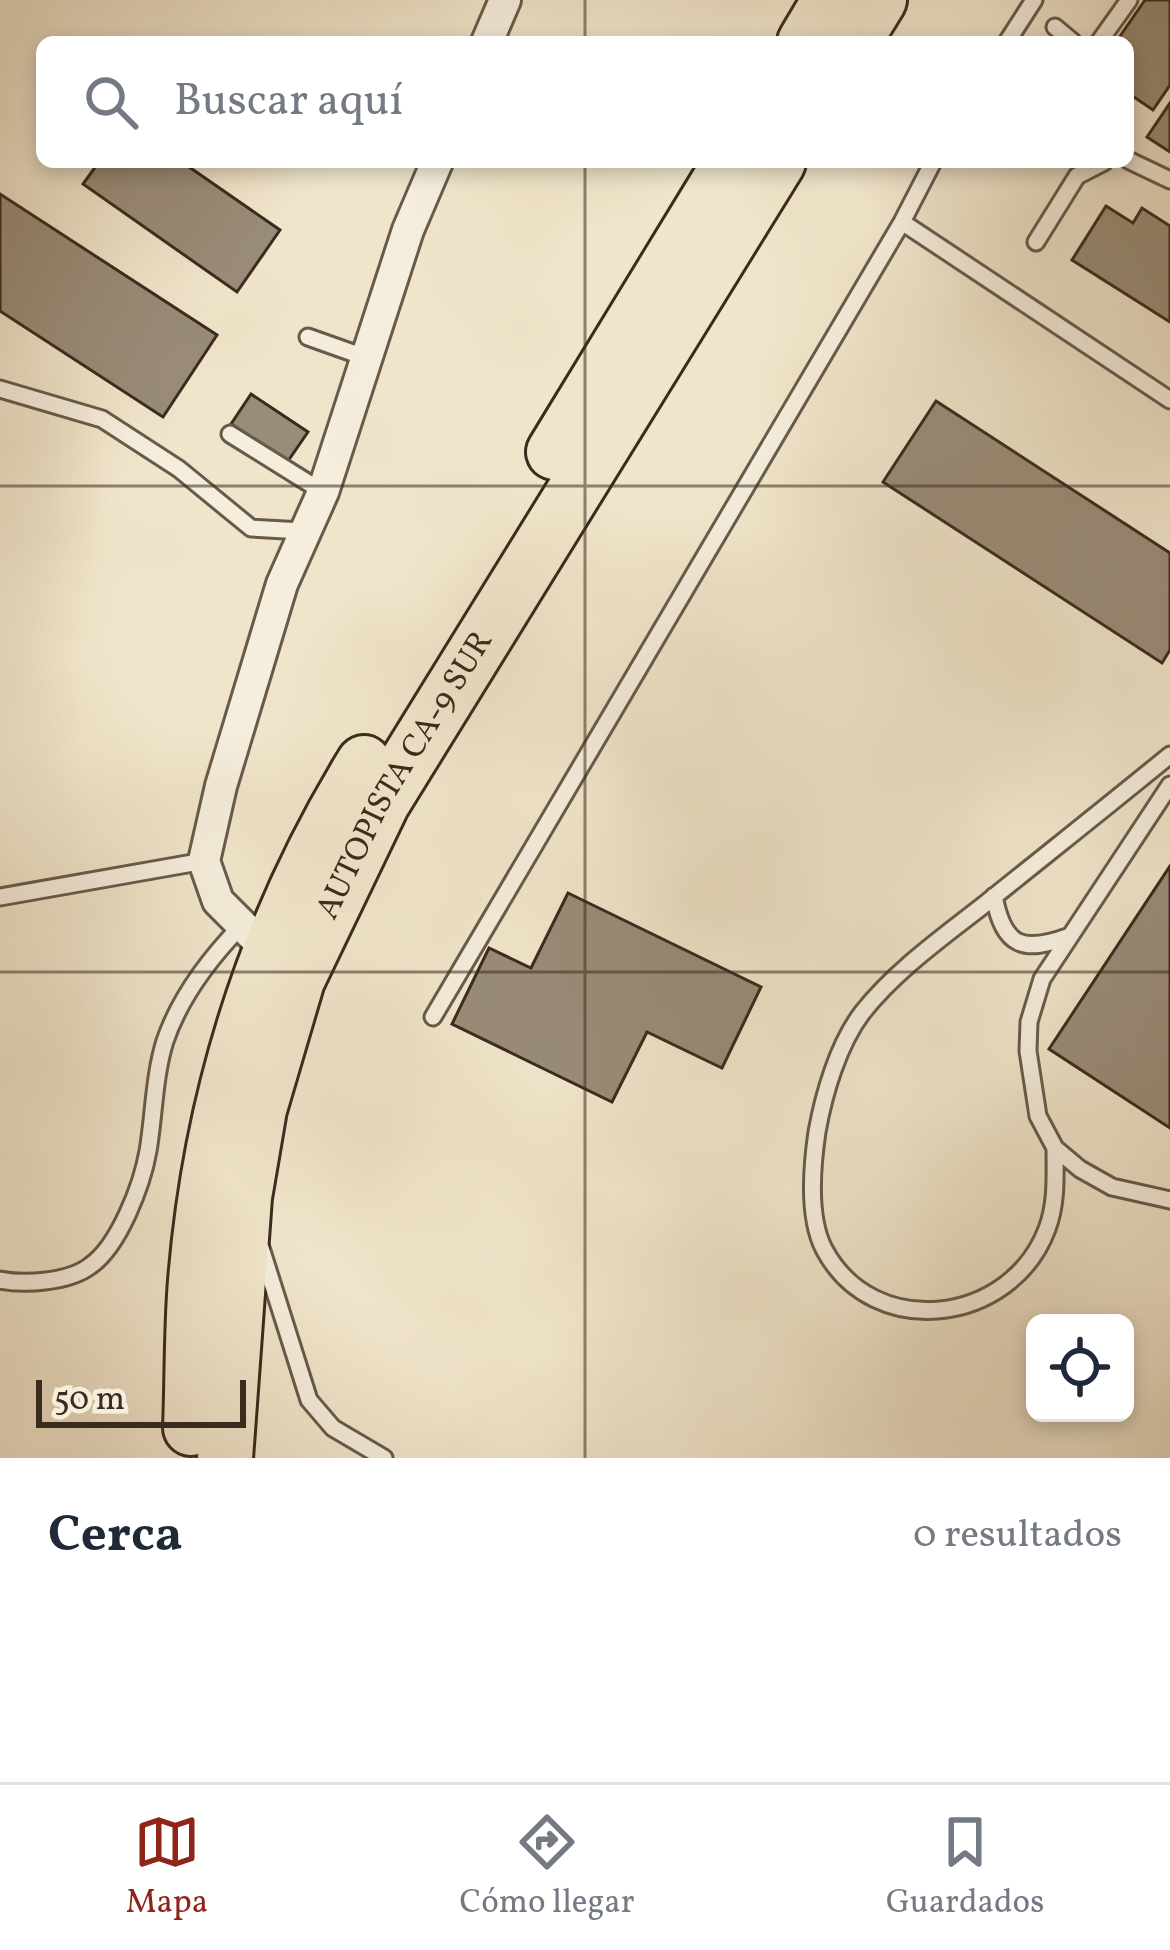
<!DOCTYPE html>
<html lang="es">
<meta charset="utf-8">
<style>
:root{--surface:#fff;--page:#f6f6f7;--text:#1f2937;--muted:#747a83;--line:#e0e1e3;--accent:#8f2418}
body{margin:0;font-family:Vollkorn,serif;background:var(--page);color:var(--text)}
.controls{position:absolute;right:36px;bottom:36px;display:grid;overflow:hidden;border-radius:18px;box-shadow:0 6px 18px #0003}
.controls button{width:108px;height:108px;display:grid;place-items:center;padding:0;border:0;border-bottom:3px solid var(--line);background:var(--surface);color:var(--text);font:60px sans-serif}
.scale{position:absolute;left:36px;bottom:30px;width:210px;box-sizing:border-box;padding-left:12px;border:6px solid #3a2b1f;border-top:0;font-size:33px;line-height:42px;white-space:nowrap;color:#3a2b1f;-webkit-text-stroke:9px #f5eedd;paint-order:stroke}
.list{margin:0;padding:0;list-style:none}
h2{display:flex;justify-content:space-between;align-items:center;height:156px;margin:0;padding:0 48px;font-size:51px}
h2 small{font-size:39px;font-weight:400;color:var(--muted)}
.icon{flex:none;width:66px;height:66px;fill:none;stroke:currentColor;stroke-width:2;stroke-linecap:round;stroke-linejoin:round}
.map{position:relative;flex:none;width:1170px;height:1458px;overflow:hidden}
.search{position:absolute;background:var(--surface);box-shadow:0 6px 18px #0003;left:36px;right:36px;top:36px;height:132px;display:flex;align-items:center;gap:30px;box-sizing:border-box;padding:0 42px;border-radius:18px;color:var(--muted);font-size:45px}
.sheet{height:324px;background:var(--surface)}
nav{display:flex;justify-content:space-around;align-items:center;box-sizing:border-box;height:168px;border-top:3px solid var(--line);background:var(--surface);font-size:33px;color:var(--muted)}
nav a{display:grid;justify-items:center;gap:6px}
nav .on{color:var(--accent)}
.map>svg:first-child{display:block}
.building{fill:#998c78;stroke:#3a2b1f;stroke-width:3}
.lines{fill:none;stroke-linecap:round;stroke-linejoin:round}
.lane-casing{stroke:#685a4a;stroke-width:21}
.street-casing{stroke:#685a4a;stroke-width:36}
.highway-casing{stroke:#3a2b1f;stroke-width:60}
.lane{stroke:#f5eedd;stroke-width:15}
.street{stroke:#f5eedd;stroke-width:30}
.highway{stroke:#f0e5cb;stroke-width:54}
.grid{fill:none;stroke:#3a2b1f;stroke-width:3;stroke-opacity:0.55}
.labels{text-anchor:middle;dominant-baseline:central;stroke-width:10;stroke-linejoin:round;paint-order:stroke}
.street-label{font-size:33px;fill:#3a2b1f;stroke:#f5eedd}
</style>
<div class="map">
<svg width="1170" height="1458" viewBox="0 0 1170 1458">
<rect width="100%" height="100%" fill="#f0e5cb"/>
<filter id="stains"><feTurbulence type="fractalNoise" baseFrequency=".00167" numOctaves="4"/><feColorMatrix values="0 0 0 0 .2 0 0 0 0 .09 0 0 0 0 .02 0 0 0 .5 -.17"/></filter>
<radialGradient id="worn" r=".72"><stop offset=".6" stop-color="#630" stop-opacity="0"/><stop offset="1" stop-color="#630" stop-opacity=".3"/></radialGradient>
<path class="building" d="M1145 0H1170V85L1153 110 1128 93V42H1116Z
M1170 103V152L1147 137Z
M99 162H182L280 230 237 292 83 184Z
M0 194 217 335 163 417 0 311Z
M1106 206 1133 223 1142 208 1170 226V322L1072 260Z
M251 394 308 432 288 461 231 424Z
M936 401 1170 553V650L1162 663 883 482Z
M1170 866V1128L1049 1049Z
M568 893 761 987 722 1068 647 1032 612 1102 452 1024 489 948 531 968Z"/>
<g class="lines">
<g class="lane-casing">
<path id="lane" d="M1055 27 1073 42
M1007 42 1034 0
M1099 42 1129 0
M1128 160 1170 180
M933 162 902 222 1170 400
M1036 242 1077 176 1104 162
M308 337 367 358
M0 389 102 419 179 469 251 528 302 531
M230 434 323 492
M1170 785 1042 979 1029 1022 1028 1051 1038 1116 1055 1148 1080 1169 1112 1187 1170 1200
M994 896C1004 948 1023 953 1070 936
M0 897 204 861
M433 1017 902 222
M1055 1148C1055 1175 1057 1203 1047 1229 1011 1325 873 1342 824 1249 808 1218 812 1166 817 1132 824 1093 838 1045 862 1013 896 970 943 937 985 904 1047 854 1109 805 1170 755
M261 1248 309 1400 333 1428 384 1458
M0 1280C25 1285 69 1282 90 1266 119 1246 142 1185 148 1151 154 1116 154 1076 165 1041 180 997 209 959 241 926"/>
</g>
<g class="street-casing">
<path id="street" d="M487 42 505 0
M268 951 218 901 204 861 221 786 282 584 323 492 408 230 437 162"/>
</g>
<g class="highway-casing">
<g id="highway">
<path d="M805 42 830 0"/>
<path d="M853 42 879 0"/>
<path d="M554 452 731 162"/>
<path d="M191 1428C193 1379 192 1330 196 1281 211 1096 267 921 364 763"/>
<path id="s1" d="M225 1458 244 1197 259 1109 297 980 382 803 778 162"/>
</g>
</g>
<use href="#lane" class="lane"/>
<use href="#street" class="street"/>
<use href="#highway" class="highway"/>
</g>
<path class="grid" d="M585 0V42M585 162V1458M0 486H1170M0 972H1170"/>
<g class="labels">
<g class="street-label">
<text stroke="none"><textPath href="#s1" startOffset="717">AUTOPISTA CA-9 SUR</textPath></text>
</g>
</g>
<rect width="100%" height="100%" filter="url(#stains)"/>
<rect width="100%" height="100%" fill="url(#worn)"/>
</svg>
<div class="controls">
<button><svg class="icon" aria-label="locate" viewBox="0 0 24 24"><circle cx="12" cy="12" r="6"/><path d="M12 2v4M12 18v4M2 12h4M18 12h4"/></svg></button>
</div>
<div class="scale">50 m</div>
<div class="search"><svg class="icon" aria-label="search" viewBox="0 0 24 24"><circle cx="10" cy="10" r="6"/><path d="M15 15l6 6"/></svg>Buscar aquí</div>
</div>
<section class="sheet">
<h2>Cerca<small>0 resultados</small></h2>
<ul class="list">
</ul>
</section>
<nav>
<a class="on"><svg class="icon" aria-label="map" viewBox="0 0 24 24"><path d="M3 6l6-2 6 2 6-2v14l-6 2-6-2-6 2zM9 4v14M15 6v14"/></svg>Mapa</a>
<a><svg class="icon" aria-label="directions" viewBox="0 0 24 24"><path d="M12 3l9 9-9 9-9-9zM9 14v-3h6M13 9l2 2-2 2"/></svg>Cómo llegar</a>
<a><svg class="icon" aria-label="saved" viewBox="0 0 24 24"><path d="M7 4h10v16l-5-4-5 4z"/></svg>Guardados</a>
</nav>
